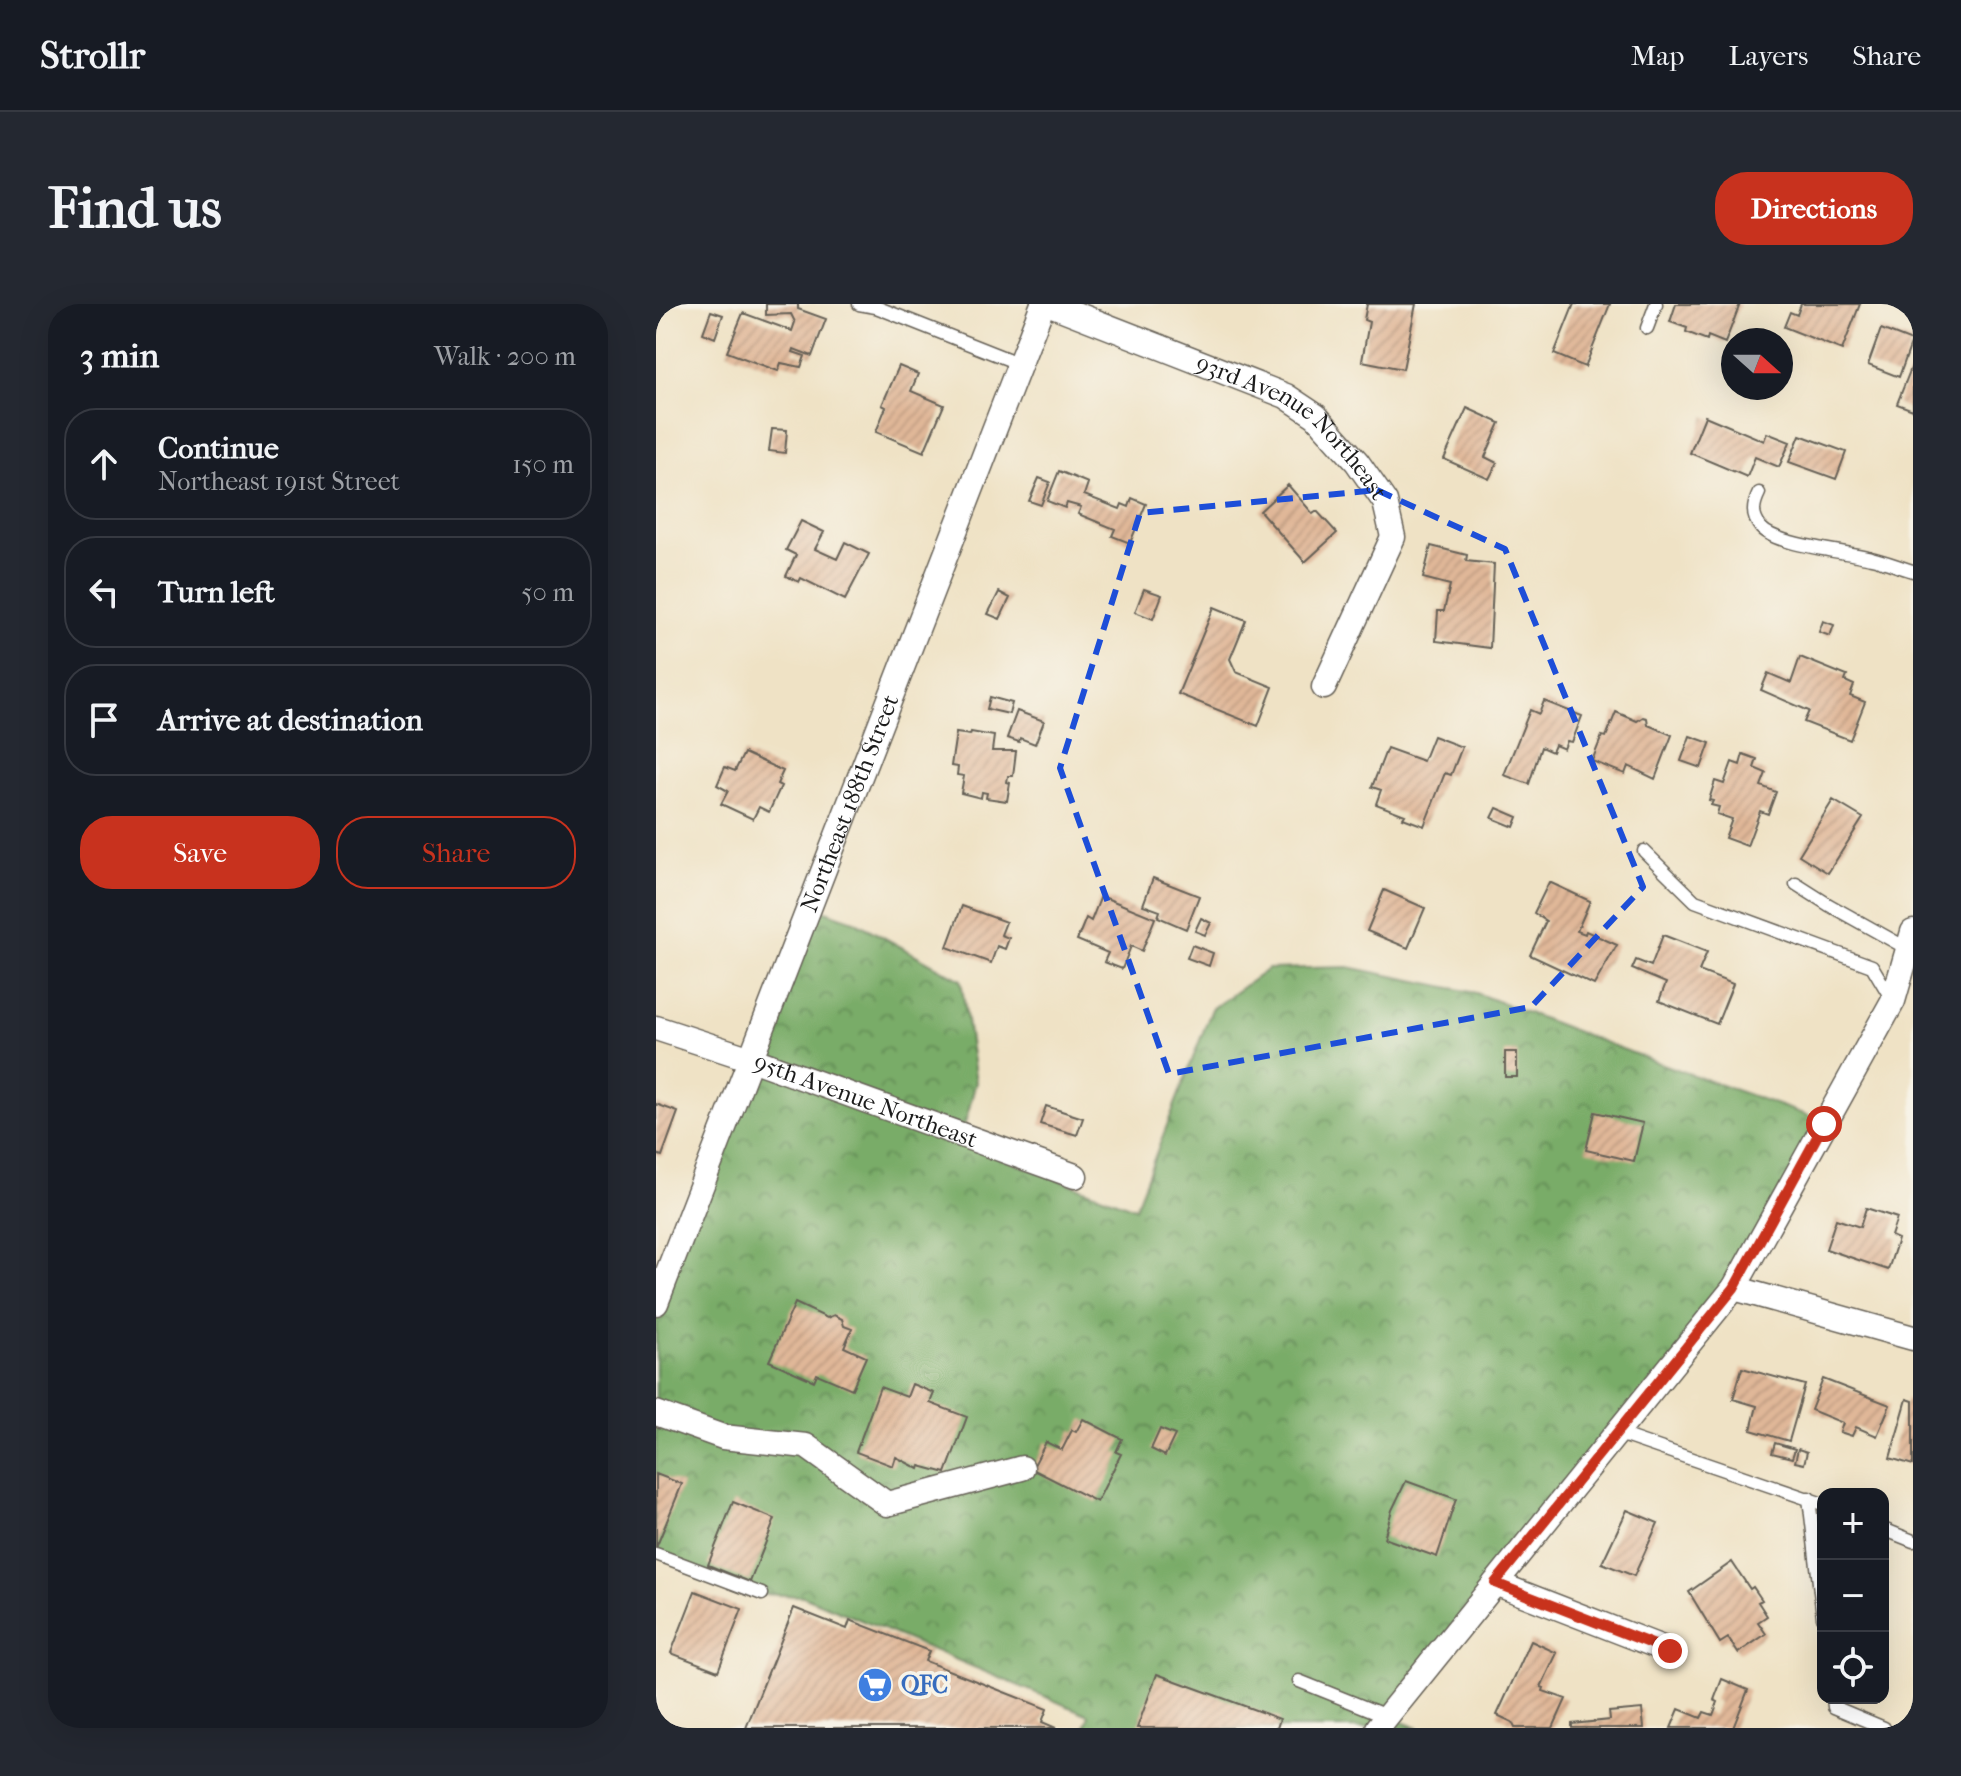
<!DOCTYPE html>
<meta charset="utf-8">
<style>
:root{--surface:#171b24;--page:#242831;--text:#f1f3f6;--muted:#9ea1a6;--line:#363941;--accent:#c8321e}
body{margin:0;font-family:"IM FELL French Canon",serif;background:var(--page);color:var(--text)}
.controls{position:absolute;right:24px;bottom:24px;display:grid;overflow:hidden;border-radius:16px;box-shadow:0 8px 32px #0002}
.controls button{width:72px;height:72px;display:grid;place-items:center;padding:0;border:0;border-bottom:2px solid var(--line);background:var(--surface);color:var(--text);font:40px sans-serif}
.compass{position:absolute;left:1065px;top:24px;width:72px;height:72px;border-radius:50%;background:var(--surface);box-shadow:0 8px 32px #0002;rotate:111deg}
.stop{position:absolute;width:24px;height:24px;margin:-18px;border:6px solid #c8321e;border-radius:50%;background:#fff}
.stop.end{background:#c8321e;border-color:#fff;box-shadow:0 2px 8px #0008}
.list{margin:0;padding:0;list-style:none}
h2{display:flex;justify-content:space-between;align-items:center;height:104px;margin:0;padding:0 32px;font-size:34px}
h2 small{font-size:26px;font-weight:400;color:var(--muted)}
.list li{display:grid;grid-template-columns:52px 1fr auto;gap:24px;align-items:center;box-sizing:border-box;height:112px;margin:0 16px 16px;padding:0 16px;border:2px solid var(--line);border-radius:32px}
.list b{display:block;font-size:30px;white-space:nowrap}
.list p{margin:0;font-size:26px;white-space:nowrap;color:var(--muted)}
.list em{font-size:26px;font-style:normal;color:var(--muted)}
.actions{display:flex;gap:16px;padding:24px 32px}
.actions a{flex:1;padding:18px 0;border:2px solid var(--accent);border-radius:32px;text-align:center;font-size:28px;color:var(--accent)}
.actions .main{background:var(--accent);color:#fff}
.icon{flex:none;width:44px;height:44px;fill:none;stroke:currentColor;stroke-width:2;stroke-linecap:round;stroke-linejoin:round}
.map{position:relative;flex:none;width:1257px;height:1424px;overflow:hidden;border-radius:32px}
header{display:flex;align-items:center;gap:48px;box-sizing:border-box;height:112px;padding:0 40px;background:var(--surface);border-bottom:2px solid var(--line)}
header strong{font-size:38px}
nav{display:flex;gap:44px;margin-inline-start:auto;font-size:28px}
.intro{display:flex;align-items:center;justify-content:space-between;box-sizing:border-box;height:192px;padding:0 48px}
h1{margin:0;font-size:56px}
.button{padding:20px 36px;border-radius:32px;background:var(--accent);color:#fff;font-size:28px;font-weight:700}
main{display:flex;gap:48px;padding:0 48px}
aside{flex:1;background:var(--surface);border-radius:32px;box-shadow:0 8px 32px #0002}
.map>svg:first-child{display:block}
.forest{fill:url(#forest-crowns);stroke:#4a6442;stroke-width:2}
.building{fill:url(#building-hatch)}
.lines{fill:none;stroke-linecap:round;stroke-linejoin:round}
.lane-casing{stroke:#666157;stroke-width:15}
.street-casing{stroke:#666157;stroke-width:27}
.lane{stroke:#fff;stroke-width:12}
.street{stroke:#fff;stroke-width:24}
.route{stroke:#c8321e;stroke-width:10}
.marked{fill:none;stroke:#1d4ed8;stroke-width:6;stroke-dasharray:16 10;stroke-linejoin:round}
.labels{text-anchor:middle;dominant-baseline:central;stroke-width:7;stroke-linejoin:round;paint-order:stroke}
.street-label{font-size:24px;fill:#1c1c1c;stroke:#f7f3e8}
.shop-label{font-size:24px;font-weight:bold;fill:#366cbe;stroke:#f7f3e8;text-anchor:start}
</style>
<header>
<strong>Strollr</strong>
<nav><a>Map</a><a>Layers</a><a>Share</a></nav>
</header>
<div class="intro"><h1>Find us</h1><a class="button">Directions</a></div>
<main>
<aside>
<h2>3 min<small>Walk · 200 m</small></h2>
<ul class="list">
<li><svg class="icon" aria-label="ahead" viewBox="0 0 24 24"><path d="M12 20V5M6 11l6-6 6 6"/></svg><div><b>Continue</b><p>Northeast 191st Street</p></div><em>150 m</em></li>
<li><svg class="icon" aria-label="left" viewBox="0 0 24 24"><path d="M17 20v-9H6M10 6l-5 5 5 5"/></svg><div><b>Turn left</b></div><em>50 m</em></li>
<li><svg class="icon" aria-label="arrive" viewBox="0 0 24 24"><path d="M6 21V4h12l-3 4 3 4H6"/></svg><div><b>Arrive at destination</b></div></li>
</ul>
<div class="actions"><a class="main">Save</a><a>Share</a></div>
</aside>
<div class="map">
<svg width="1257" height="1424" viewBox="0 0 1257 1424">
<defs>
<pattern id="forest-crowns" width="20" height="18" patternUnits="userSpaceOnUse" patternTransform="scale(2)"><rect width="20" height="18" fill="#79ac68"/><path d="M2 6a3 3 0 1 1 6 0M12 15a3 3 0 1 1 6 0" fill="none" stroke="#628b55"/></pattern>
<pattern id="building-hatch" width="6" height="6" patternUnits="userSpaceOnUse" patternTransform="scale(2)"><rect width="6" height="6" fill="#e0b798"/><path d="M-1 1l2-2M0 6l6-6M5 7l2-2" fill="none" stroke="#c09d82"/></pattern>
</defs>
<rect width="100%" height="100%" fill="#f7f3e8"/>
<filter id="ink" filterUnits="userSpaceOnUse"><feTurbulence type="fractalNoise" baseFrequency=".0125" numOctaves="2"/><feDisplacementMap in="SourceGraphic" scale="16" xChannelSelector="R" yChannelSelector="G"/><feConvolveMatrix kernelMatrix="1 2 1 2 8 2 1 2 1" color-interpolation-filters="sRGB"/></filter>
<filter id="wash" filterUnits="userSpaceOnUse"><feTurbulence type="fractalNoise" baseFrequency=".006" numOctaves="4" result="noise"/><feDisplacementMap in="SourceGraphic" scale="32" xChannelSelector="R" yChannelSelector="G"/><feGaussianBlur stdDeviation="1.8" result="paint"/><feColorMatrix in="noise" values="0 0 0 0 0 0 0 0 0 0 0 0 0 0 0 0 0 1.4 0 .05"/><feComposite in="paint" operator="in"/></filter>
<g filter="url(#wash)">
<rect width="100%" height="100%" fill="#efe2c5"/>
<path class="forest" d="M155 602 198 617 305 676 320 778 304 839 479 904 556 705 612 665 692 663 820 689 1000 758 1170 818 1078 984 733 1413 762 1424H429L433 1411 147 1292 106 1290 0 1250V1000Z"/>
<g id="blocks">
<path class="building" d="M110 0H142V5L170 15 156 52 138 45 137 48 149 52 145 63 125 59 122 67 71 48 87 9 136 27 139 18 135 10 110 11Z
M711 0H760L747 65 706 57 713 18 708 16Z
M918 0H954L929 63 898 50Z
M1020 0H1084L1069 39 1052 32 1051 36 1030 28 1031 24 1014 18Z
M1145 0H1204L1186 46 1128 23 1134 8 1141 11Z
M55 7 67 11 59 34 47 29Z
M1225 25 1256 37 1243 73 1212 61Z
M1257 59V106L1241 100Z
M243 62 262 70 255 87 288 101 268 148 220 128 230 103 226 101Z
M811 104 844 119 829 153 841 159 833 175 788 155Z
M1049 112 1108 137 1111 129 1134 138 1123 163 1099 153 1091 173 1034 149Z
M116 125 131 126 129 149 113 147Z
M1144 131 1190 148 1180 175 1133 158Z
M403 167 432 179 428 191 464 205 466 200 473 203 476 194 490 200 474 239 456 232 459 225 422 210 425 203 411 199 409 204 391 197Z
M383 174 394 178 385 201 373 197Z
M632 181 657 210 661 207 681 229 649 258 604 207Z
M145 217 168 228 159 245 181 255 189 238 213 250 189 296 145 274 143 278 130 272 140 251 130 246Z
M775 242 811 251 810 257 838 260 834 344 780 337 782 307H788L794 281 767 274Z
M488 285 506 291 497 315 479 308Z
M343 288 354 294 344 315 332 310Z
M558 303 590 316 574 355 580 368 617 383 602 422 522 390Z
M1167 317 1178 321 1174 332 1163 328Z
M1144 353 1191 372 1189 377 1198 381 1194 392 1209 398 1194 436 1148 418 1153 407 1105 386 1112 369 1135 379Z
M334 393 356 399 353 410 331 405Z
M888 397 926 412 916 438 911 437 908 445 899 441 896 448 885 443 873 480 848 471 874 406 883 410Z
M361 407 388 417 379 440 364 434 363 438 351 434Z
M960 408 981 417 987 413 991 414 992 421 1016 431 999 475 972 462 969 470 936 457 946 432 950 433Z
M315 428 338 432 336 447H360L357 472H352L351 478 354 479 351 497 330 494 331 489 326 488 325 494 305 489 308 472 301 471 302 463 295 462 300 429 314 431Z
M777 432 806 443 795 471 789 469 768 522 747 514 749 511 720 500 725 486 716 483 731 444 767 457Z
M1034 432 1054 439 1045 464 1025 457Z
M88 449 127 467 121 480 125 482 113 508 103 503 97 515 65 500 72 487 61 481 69 463 79 467Z
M1087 450 1101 455 1098 464 1110 469 1105 482 1120 488 1112 510 1104 507 1091 542 1069 534 1076 515 1061 510 1063 503 1055 501 1057 497 1053 496 1059 477 1068 480 1076 458 1084 461Z
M1177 496 1207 514 1172 569 1143 551Z
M841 504 862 513 858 523 836 514Z
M497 574 543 592 530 625 502 613 504 607 487 601Z
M893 578 934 597 921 627 929 630 930 627 961 641 938 681 874 651 890 617 878 609Z
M728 586 769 604 752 644 711 627Z
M445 592 499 614 486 647 475 642 466 665 448 658 452 649 421 636 430 614 435 617Z
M306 602 350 618 345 631 353 634 349 645 341 642 335 659 291 643Z
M545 614 555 619 549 631 539 627Z
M1007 631 1051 648 1043 667 1077 680 1061 720 1003 697 1010 679 976 665 980 656 995 662Z
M536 641 557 649 553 662 531 654Z
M849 748H861V773H849Z
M0 800 22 808 6 852 0 850Z
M390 802 427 814 421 831 384 820Z
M939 808 987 819 978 857 930 846Z
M1210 904 1241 914 1235 932 1242 935 1232 966 1170 945 1180 915 1204 923Z
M139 999 171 1014 178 1011 186 1015 188 1022 196 1025 188 1043 210 1053 196 1085 161 1070 158 1077 113 1057Z
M1086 1064 1149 1081 1133 1137 1095 1126 1101 1102 1077 1095Z
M1167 1075 1234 1101 1221 1132 1200 1123 1196 1132 1184 1128 1187 1119 1155 1106Z
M256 1080 278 1089 274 1099 311 1113 290 1169 264 1162 263 1165 240 1153 237 1162 200 1148 224 1083 251 1093Z
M1251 1095 1257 1097V1161L1234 1154Z
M427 1115 466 1135 460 1148 465 1150 441 1198 376 1165 390 1138 406 1146 416 1126 420 1128Z
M504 1125 519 1131 509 1152 495 1145Z
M1119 1139 1139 1145 1136 1154 1116 1149Z
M1142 1145 1151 1148 1148 1160 1139 1158Z
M0 1170 26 1180 0 1244Z
M750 1177 800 1195 781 1253 728 1234 736 1206Z
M77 1198 119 1215 94 1278 52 1261Z
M971 1206 1002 1219 978 1272 946 1259Z
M1076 1258 1094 1285 1097 1283 1106 1296 1102 1298 1111 1312 1102 1318 1110 1330 1082 1349 1072 1334 1064 1339 1033 1288Z
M39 1287 86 1305 62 1367 15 1349Z
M138 1304 191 1325 194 1316 273 1347 269 1357 391 1405 386 1418 400 1424H90Z
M875 1337 901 1349 885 1383 888 1384 887 1387 910 1395 897 1424H859L856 1418 841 1411Z
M501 1370 624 1415 621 1424H481Z
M1066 1375 1092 1386 1077 1424H1015L1023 1405 1045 1414 1048 1408 1057 1411 1062 1398 1058 1396Z
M986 1405 988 1424H916V1420L954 1416 953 1408Z"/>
</g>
</g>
<g filter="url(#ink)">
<use href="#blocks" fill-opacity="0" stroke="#666157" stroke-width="2"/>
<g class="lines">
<g class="lane-casing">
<path id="lane" d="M203 0 220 3 364 60
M991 24 1000 0
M1103 189C1097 201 1095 212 1105 224 1122 242 1189 247 1215 254 1229 257 1243 263 1257 267
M988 547 1039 597 1216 662 1235 694
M1140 580 1173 601 1252 645
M960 1129 1167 1200
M1153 1194 1167 1313
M1227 1225 1257 1237
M0 1250 106 1290
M643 1377 733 1413
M1177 1394 1178 1403 1228 1424"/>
</g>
<g class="street-casing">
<g id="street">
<path id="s1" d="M394 0 630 92 660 112 701 158 729 198 737 233 668 383"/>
<path id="s2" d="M0 724 95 755 419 872"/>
<path d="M1078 984 1257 1034"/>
<path id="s3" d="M0 999 387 0"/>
<path d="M0 1109 67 1133 150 1142 231 1200 366 1164"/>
<path d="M839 1279 1014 1347"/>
<path d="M722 1424 1078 984 1237 697 1257 628"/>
</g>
</g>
<use href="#lane" class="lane"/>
<use href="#street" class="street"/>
</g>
</g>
<g class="lines" filter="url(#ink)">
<path class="route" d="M1014 1347 839 1279 1078 984 1168 820"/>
</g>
<path class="marked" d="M721 186 849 245 987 583 875 703 513 770 404 464 484 209Z"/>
<defs>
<g id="supermarket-disc" transform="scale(1.8)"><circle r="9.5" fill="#3f7fe0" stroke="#f7f3e8"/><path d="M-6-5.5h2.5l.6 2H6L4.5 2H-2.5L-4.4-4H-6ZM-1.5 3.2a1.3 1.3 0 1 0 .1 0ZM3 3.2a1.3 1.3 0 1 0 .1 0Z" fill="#fff"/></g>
</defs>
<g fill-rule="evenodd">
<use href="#supermarket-disc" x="219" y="1381"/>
</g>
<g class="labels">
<g class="street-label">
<text stroke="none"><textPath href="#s1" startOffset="276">93rd Avenue Northeast</textPath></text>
<text stroke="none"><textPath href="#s3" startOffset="536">Northeast 188th Street</textPath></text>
<text stroke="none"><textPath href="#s2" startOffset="222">95th Avenue Northeast</textPath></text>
</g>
<g class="shop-label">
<text x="245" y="1381">QFC</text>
</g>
</g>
</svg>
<div class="controls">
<button>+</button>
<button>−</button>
<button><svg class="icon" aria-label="locate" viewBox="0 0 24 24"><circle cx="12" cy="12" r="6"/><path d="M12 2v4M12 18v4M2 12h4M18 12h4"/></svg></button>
</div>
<svg class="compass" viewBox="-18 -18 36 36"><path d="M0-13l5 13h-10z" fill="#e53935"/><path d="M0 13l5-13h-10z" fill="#9ea1a6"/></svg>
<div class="stop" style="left:1168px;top:820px"></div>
<div class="stop end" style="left:1014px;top:1347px"></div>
</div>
</main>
